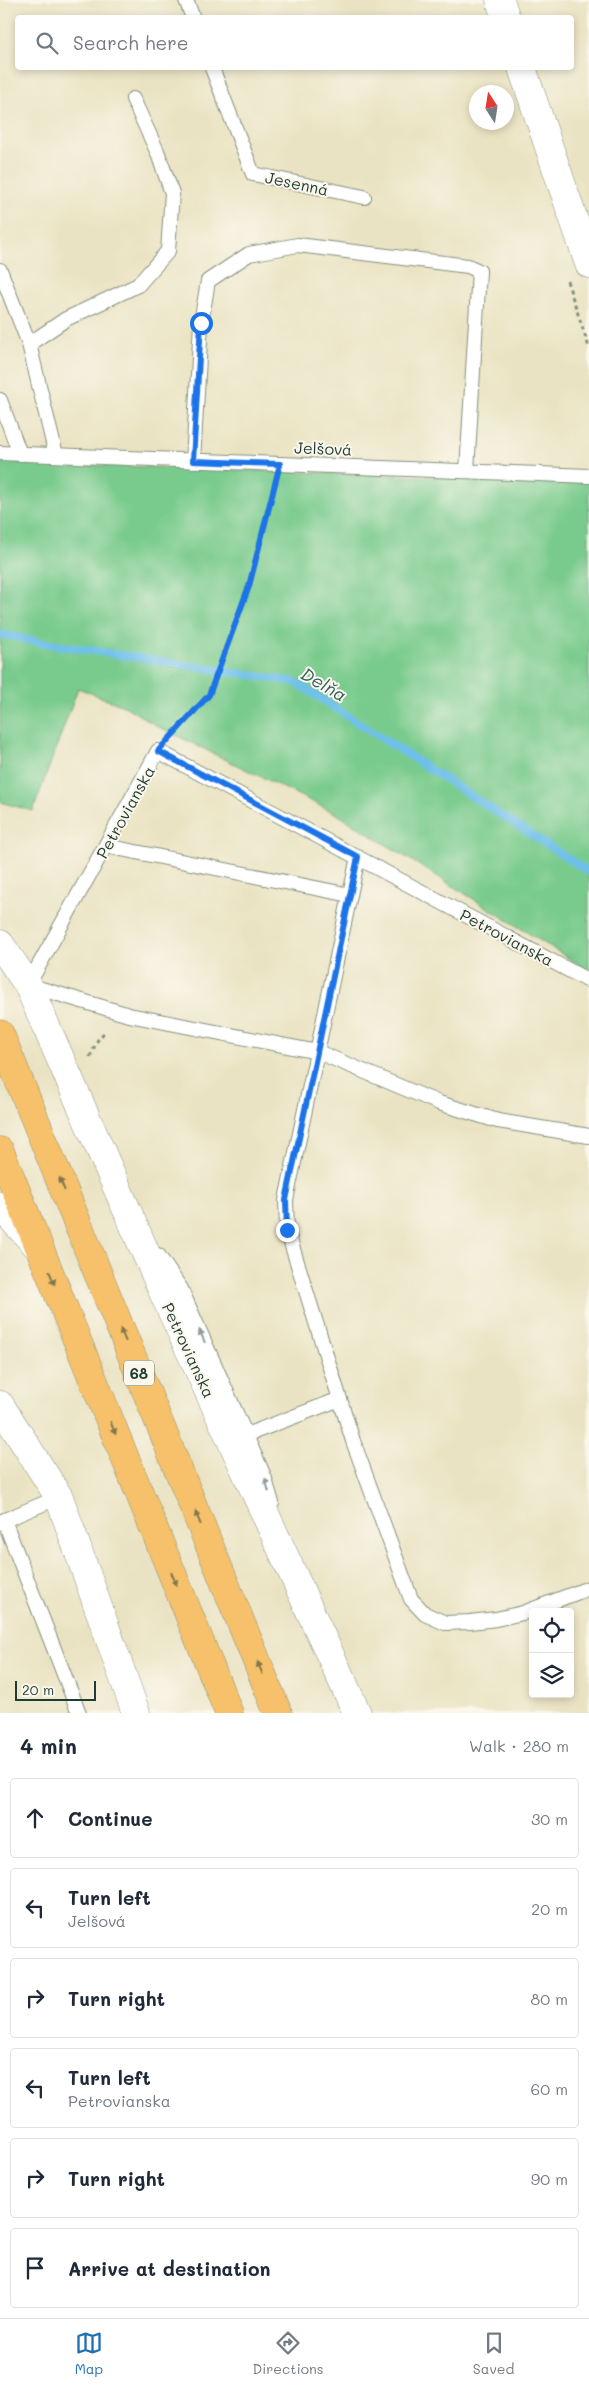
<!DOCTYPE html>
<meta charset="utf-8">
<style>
:root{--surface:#fff;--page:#f6f6f7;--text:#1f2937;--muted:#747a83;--line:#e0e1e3;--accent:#1f6fb2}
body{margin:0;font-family:Mali,sans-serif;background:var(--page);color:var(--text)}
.controls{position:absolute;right:15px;bottom:15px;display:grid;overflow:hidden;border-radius:5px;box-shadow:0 2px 8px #0003}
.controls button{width:45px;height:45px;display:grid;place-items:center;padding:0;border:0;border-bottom:1px solid var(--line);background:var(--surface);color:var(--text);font:25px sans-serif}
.compass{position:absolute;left:469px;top:85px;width:45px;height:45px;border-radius:50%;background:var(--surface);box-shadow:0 2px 8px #0003;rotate:348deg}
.scale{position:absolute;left:15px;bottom:12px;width:81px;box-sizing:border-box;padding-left:5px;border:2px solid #1f3d34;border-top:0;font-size:14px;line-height:18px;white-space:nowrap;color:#1f3d34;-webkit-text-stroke:4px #fbf7ec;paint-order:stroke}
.stop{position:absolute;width:15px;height:15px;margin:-11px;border:4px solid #1a73e8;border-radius:50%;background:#fff}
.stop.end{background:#1a73e8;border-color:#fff;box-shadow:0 1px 5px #0008}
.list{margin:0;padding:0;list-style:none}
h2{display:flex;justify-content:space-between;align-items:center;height:65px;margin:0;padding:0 20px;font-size:21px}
h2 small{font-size:16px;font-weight:400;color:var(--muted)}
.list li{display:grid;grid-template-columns:32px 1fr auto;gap:15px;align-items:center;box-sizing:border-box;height:80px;margin:0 10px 10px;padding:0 10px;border:1px solid var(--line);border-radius:5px}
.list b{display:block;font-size:19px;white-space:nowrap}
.list p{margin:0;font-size:16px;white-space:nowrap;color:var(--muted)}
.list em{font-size:16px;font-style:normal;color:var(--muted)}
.icon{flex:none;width:28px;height:28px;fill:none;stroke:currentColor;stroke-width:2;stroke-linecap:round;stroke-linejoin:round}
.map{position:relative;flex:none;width:589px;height:1713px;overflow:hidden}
.search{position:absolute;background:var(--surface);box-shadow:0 2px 8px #0003;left:15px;right:15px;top:15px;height:55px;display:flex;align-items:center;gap:12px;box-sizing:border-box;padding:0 18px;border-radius:5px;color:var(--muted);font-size:19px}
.sheet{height:605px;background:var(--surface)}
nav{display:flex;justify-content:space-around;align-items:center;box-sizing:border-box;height:70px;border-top:1px solid var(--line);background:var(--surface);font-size:14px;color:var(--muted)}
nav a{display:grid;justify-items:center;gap:2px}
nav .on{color:var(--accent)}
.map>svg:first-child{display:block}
.green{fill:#79cb8d;stroke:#4c8460}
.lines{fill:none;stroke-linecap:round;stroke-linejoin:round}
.stream{stroke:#6ec0ea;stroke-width:8}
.lane-casing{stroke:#84907c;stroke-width:16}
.street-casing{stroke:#84907c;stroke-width:29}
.primary-casing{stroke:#84907c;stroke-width:29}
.path{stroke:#84907c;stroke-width:3;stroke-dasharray:4 4;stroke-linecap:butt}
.lane{stroke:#fff;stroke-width:14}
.street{stroke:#fff;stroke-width:28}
.primary{stroke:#f6c16b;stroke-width:28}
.oneway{fill:#80784d}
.oneway2{fill:#8f9e9a}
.route{stroke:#1a73e8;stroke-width:6}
.labels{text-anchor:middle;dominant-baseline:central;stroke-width:4;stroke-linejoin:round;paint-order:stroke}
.shield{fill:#fbf7ec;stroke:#61756b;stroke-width:1}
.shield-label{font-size:15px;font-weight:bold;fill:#1f3d34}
.street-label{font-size:16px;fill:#1f3d34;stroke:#fbf7ec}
.water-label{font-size:18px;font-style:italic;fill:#335e62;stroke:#fbf7ec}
</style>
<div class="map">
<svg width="589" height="1713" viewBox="0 0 589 1713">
<rect width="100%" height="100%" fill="#fbf7ec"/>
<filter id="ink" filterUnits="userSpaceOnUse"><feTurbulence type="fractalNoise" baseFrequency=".02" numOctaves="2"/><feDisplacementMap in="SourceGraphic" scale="10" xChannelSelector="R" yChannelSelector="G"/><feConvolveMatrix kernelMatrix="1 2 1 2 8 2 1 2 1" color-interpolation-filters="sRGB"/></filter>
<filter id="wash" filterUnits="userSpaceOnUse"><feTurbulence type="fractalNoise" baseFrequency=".0096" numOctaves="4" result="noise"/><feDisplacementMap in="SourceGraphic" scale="20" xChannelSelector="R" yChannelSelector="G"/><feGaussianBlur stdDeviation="1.12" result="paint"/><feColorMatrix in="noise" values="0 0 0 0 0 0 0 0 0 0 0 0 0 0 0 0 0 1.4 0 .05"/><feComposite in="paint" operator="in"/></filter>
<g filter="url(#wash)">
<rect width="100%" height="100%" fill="#eae3c3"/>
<path class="green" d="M0 462 589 482V971L337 814 157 726 126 707 78 688 33 811 0 802Z"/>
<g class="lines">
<path class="stream" d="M0 634 43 643 295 682 589 872"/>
</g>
</g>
<g filter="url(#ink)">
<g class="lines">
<g class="lane-casing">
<path id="lane" d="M186 0 193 18
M212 68 253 174 364 197
M0 270 29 344
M0 400 20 454
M0 453 589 476
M56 455 29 344 66 319 138 285 168 251 172 193 157 151 133 99
M193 461 201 323 208 281 249 254 298 245 468 266 479 271 467 471
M106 846 350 895
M358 857 286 1200 287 1230 353 1441 411 1599 425 1614 445 1623 470 1622 496 1619 523 1613 589 1588
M589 981 158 751 28 985 129 1015 318 1052 439 1103 498 1121 589 1136
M158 1255 181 1289 264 1476 272 1503
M246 1435 340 1399
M4 1520 79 1713
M0 1522 59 1497"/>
</g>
<g class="street-casing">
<path id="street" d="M500 0 506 18
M522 68 589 264
M0 944 28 985 166 1299 357 1713
M0 1206 38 1247
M0 1405 59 1497 136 1713"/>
</g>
<g class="primary-casing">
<path id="primary" d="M0 1034 278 1713
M0 1151 229 1713"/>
</g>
<path class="path" d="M567 281 589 347
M172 735 209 695 249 586 275 484
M90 1057 97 1041 106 1030"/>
<use href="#lane" class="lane"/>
<use href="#street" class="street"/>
<use href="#primary" class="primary"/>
</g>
<defs><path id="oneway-solid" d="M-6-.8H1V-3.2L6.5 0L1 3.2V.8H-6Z" transform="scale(1.25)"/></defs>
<g class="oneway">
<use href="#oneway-solid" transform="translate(62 1184) rotate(-112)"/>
<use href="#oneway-solid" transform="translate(52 1278) rotate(68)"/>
<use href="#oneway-solid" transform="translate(123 1335) rotate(-112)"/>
<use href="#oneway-solid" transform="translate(113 1428) rotate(68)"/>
<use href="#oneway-solid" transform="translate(198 1518) rotate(-112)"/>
<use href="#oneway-solid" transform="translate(174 1579) rotate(68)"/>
<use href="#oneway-solid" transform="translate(260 1668) rotate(-112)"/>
</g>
<g class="oneway2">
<use href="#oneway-solid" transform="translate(202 1336) rotate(-114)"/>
<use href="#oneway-solid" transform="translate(267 1485) rotate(-105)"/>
</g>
</g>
<g class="lines" filter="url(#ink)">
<path class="route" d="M201 323 193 461 280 464 249 586 209 695 158 751 358 857 286 1200 287 1230"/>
</g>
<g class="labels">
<rect class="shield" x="124" y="1360.5" width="30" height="25" rx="4"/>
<g class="shield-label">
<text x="139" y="1373">68</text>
</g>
<g class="street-label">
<text transform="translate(297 183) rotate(12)">Jesenná</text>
<text transform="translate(323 448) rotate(2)">Jelšová</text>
<text transform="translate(125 812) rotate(-61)">Petrovianska</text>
<text transform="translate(507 937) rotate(28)">Petrovianska</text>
<text transform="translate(189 1350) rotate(65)">Petrovianska</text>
</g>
<g class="water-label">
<text transform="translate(324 684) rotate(30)">Delňa</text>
</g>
</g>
</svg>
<div class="controls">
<button><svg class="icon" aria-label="locate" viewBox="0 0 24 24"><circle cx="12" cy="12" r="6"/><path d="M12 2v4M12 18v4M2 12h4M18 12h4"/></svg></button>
<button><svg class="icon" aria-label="layers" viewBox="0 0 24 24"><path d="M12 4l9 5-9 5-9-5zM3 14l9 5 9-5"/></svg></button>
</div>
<svg class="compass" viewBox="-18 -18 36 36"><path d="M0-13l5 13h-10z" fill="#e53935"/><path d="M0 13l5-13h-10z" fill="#747a83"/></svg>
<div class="scale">20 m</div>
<div class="stop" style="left:201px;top:323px"></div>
<div class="stop end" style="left:287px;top:1230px"></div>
<div class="search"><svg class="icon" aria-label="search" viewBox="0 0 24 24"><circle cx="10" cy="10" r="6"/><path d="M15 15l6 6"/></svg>Search here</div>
</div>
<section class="sheet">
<h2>4 min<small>Walk · 280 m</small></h2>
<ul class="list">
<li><svg class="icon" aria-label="ahead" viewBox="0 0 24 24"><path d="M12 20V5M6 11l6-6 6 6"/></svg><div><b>Continue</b></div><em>30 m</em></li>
<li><svg class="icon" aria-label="left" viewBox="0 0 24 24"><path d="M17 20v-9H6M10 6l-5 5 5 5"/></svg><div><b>Turn left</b><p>Jelšová</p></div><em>20 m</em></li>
<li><svg class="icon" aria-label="right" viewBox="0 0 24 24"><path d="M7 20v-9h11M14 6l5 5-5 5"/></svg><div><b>Turn right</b></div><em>80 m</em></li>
<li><svg class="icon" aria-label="left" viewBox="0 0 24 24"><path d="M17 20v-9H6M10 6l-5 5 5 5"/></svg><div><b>Turn left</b><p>Petrovianska</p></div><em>60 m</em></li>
<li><svg class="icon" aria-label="right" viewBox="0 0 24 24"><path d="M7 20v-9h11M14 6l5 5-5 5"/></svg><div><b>Turn right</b></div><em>90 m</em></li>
<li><svg class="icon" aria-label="arrive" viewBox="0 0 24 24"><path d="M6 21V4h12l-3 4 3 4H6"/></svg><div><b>Arrive at destination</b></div></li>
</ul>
</section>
<nav>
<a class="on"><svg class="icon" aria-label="map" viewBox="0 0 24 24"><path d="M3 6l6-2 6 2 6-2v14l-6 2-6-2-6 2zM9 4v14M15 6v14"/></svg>Map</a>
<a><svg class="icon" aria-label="directions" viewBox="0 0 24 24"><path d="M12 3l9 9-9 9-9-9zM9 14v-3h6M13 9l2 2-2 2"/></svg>Directions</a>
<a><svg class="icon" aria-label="saved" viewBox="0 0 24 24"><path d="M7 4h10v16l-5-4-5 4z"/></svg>Saved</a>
</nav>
